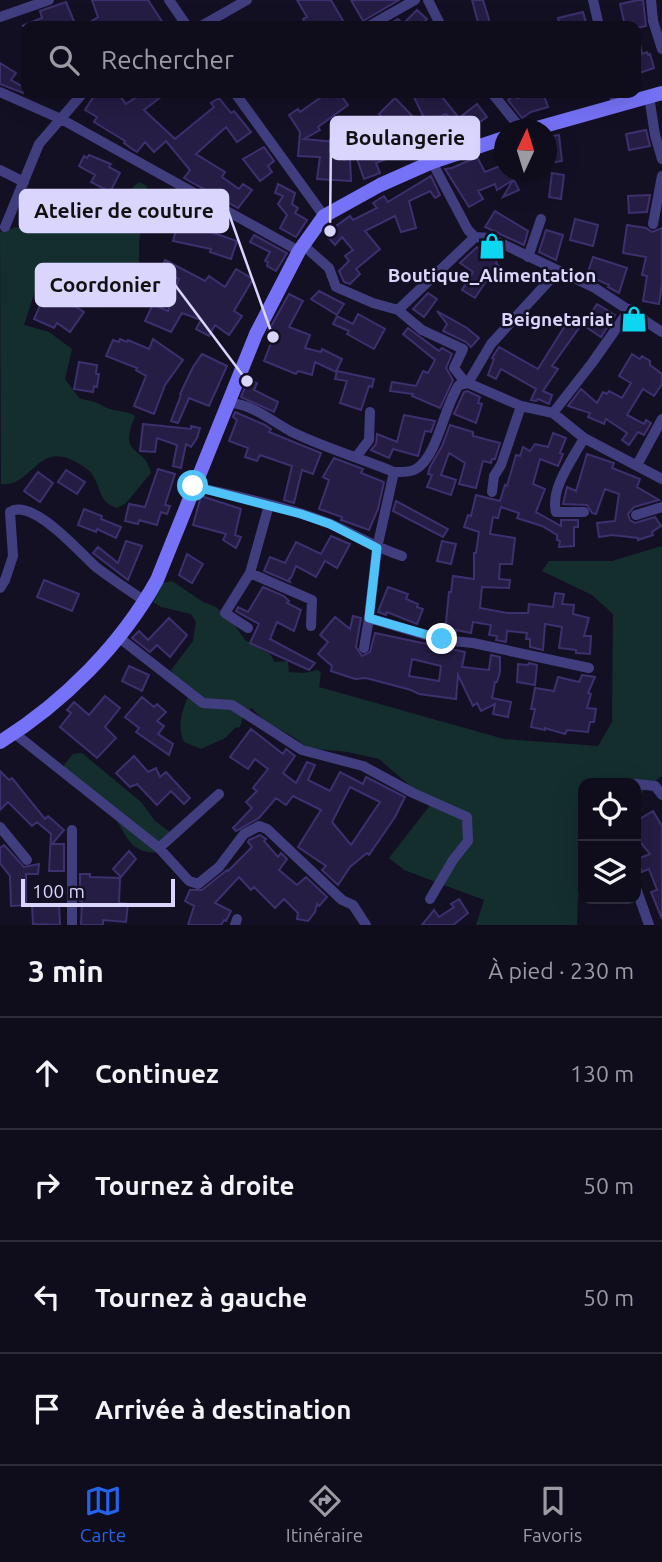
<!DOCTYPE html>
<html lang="fr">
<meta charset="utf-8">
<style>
:root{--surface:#0f0c1b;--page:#181524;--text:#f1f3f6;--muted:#9b9ba3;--line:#2f2c3a;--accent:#2563eb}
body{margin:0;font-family:Ubuntu,sans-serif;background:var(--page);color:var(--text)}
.controls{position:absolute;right:21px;bottom:21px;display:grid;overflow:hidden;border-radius:14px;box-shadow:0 7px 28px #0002}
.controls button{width:63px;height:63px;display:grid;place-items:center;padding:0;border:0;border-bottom:2px solid var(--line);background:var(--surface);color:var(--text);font:35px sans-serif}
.compass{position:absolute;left:494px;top:119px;width:63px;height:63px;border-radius:50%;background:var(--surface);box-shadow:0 7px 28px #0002;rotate:4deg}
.scale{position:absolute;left:21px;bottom:18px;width:154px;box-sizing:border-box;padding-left:7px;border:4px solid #dad5fd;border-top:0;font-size:19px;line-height:24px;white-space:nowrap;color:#dad5fd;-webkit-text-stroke:5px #141024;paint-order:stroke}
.stop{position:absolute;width:21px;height:21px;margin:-16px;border:5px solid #4fc3f7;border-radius:50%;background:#fff}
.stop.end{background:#4fc3f7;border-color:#fff;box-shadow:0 2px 7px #0008}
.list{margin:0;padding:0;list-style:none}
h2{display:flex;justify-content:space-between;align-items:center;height:91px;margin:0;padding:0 28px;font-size:30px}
h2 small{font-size:23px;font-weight:400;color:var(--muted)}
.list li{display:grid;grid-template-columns:46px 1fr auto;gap:21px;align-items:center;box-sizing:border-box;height:112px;padding:0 28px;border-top:2px solid var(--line)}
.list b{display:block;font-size:26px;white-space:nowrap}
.list em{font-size:23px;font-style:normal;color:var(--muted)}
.icon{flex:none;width:38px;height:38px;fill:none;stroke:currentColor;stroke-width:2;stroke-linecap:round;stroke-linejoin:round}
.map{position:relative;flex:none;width:662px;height:925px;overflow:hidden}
.search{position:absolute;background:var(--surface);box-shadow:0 7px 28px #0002;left:21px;right:21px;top:21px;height:77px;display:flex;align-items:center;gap:18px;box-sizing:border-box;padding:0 24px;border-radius:14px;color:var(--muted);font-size:26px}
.sheet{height:539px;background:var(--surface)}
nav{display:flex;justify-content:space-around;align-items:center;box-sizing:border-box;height:98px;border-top:2px solid var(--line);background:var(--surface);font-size:19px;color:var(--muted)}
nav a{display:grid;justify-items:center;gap:4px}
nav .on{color:var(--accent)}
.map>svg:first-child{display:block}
.green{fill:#132e2d}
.building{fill:#251d44;stroke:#3d306e;stroke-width:2;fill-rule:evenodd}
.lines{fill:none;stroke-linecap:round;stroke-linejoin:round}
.street{stroke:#413e80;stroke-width:10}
.secondary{stroke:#7672f7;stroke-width:14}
.route{stroke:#4fc3f7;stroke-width:9}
.labels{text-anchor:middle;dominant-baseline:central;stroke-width:5;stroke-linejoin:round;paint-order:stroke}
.poi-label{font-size:19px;font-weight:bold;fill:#dad5fd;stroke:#141024}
.leader{fill:none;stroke:#dad5fd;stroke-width:2.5}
.callout-dot{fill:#dad5fd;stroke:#141024;stroke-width:2.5}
.callout{fill:#dad5fd;stroke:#dad5fd;stroke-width:2.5}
.callout-label{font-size:21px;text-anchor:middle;font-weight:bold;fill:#111}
</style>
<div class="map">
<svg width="662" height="925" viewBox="0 0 662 925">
<rect width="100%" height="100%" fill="#141024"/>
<path class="green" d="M139 182 147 186 139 242V293L134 301 127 306 118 305 83 291H65L49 285 36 288 24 325 49 332 72 349 65 379 80 399C94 401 95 402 107 408 116 412 126 410 135 416 117 459 145 444 151 473L126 503 117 508C98 502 102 489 92 474 88 468 72 459 64 457 36 450 27 488 1 484L0 232 51 217 76 199 124 195Z
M662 546V776L643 791 636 802V783H583V885L578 898 577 925H476L484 900 404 870 389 858 431 804 379 759 348 752 307 748C291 731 266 727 252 708L244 714 240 727 235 728 225 738 201 749 184 742C176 726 183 708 190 692L176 679 171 670 193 641 196 622 191 614 161 607 153 602 163 583 172 581 203 602 216 607 231 620 245 640 270 654 275 662 288 661 289 672 304 673 318 670 321 673 319 687 504 739 598 746 612 722 613 614 592 595 542 571 549 561H612Z
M82 753 141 802 155 821 170 832 159 853C124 852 129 833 111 814 96 800 79 787 64 774V765L73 754Z"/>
<path class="building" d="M92 0H148L165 26H84L98 17Z
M297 0H331L346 26H307L303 19 307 17Z
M351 0H399L363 21Z
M472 0H483L491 26H479Z
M638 0H643L646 26 636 28 625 26 620 4Z
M66 2 76 26H22L42 18 40 11Z
M417 10 427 19 420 26H386L398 19 403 24Z
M583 12 587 26H560L558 18Z
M636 39H639L642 54 647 52 648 55 650 54 654 68 636 74Z
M0 63 16 73 11 80 25 88 23 93 0 84Z
M96 93H118L126 104 142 93H166L144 110 175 139 214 107 211 103 219 98 231 113 234 111 251 132 237 142 226 127 196 154 225 172 222 177 239 189 243 184 252 190 238 208 184 178 190 170 166 141 154 152 145 142 137 152 132 149 124 143 125 141 94 122 97 117 85 110Z
M327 93H339L348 105 318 127 320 130 304 139 346 143 344 160 350 158 351 181 317 179 320 157 298 156 300 132 289 115 298 109 300 112Z
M412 93H439L459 118 477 104 487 117 470 129 472 131 465 138 446 114 426 122Z
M534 93H543L548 107 531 112 522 118 508 100 515 94 517 98Z
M395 98 421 125 413 130 417 136 409 141 399 127 395 131 379 114Z
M646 130 650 146 629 150 626 134Z
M559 135 562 161 549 163 547 137Z
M264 147 274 161 268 166 272 172 260 181 243 159Z
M390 147 394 156 376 163 380 173 364 179 356 156 372 151 373 154Z
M89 155 111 164 109 167 120 173 110 192 91 182 95 175 79 166 84 156 87 158Z
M477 157 485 172 505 164V172H510L519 190 503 197 513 180 497 190 495 184 478 191 483 199 469 207 445 169 452 168Z
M552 173 564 175 561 199 549 197Z
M431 176 440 195 435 198 430 191 409 201 416 228 401 232 395 216 365 231 380 249 356 269 360 274 350 284 344 282 339 271 349 261 345 256 353 250 342 237 335 245 325 234 350 216 353 220 377 208 373 203 384 196 388 202Z
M278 184 295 193 292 204 298 208 295 213 307 220 296 237 280 228 287 215 278 204 283 196 275 193Z
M650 195 647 212 629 213 628 196Z
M203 208 211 211 205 230 237 241 231 259 210 252 211 249 173 241 178 223 197 228Z
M495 211 528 231 524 245 485 227Z
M575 219 598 225 593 246 570 240Z
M627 225 646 228 652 232 662 228V283L659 304 643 301 647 276 642 275 646 257 623 253Z
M546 230 563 235 556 260 539 252Z
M254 235 287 253 276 271 267 266 268 262 265 261 270 252 250 242Z
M477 247 487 254 490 247 501 252 496 263 503 270 495 279 490 275 475 298 462 290 473 272 460 263Z
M593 257 627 268 619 293 608 287 609 285 587 275Z
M165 260 205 281 209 276 225 287 236 269 253 279 234 311 242 316 229 335 215 325 209 336 196 329 201 320 182 313 171 332 145 321 153 304 168 311 179 279 160 270Z
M48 288 65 296 64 299 84 312 70 332 57 323 54 328 34 319Z
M319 291 344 304 337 315 311 299Z
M428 293 437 299 424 317 413 309Z
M289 294 303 301 289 327 310 335 305 348 321 352 322 349 342 359 336 372 315 362 312 375 298 371 296 374 264 361 273 338 266 335Z
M597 304 615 315 601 337 583 325Z
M437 311 467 328 479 338 471 347 466 342 443 331 447 324Z
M358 314 385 329 374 349 347 334 349 331 333 324 337 316 353 324Z
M568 321 579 328 552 366 558 369 543 391 552 395 549 404 538 399 536 401 531 400 536 389 501 369 496 379 488 375 494 359 492 358 499 347 538 369Z
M408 328 439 351 442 348 452 354 446 368 453 380 440 408 412 396 413 394 390 391 392 382 416 386 423 371 428 373 435 360 403 334Z
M120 339 127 342 128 340 149 349 153 339 183 360 165 385 154 414 134 406 146 376 136 370 137 368 106 356 113 340 119 342Z
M202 354 227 366 209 406 189 398 178 423 171 421 181 395 180 394 193 367Z
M632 354 640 359 642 356 650 361V365L662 374V384L654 396 643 389 627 415 644 424 646 420 651 423 644 435 638 432 629 445 622 440 627 433 606 419 604 424 588 417 590 413 568 406 581 389 597 403 603 392 607 394 609 391 622 398 631 383 619 376Z
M79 362 97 365 96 374H99L97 387 94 386 93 392 74 389Z
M337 371 374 379 372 387 369 386 361 410 340 403 347 381 335 379Z
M248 380 257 383 254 390 278 402 274 412 241 397Z
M467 391 480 397 478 403 482 404 476 423 454 414 464 392Z
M235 412 265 425 271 429 269 432 321 453 313 474 302 470 294 503 284 500 292 466 260 455 257 461 245 457 248 448 229 441 237 420 233 417Z
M404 415 435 421 431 432 425 431 418 456 393 449 389 458 371 450 376 444 377 434 397 442Z
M143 424 191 429V426L200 428 197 438 191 447 186 444 181 468 173 466 177 445 157 438 155 452 140 451Z
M450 425 473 432V436L500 443 495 459H492L491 463 483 461 476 488 459 484 465 463 449 453 441 475 456 480 451 495 427 487 432 475 428 474 430 467 442 446Z
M553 433 566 438 560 453 563 454 558 466 540 459 533 484 545 489 536 512 561 526V520H578V527H574V546L559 547 560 541 557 540V535L542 526 517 518 519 513 501 507 498 518 493 517 490 534 515 538 512 564H500L499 579 510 580 509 588 482 587 480 608 507 613H528L529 604 553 607 555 593 564 594 562 604 574 605 573 614 589 618 584 636H591L590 654 576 653V650L559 648 562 627 545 624 543 650 530 647V639H526L527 633 507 631 506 642 496 640 497 636 489 635 491 625 473 622 471 633 456 630V633L445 632 449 592H451L453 576 474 579V553H476L479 532 464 527 468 515 471 516 476 495 500 501 505 485 507 486 516 455 520 456 523 447 530 451 535 444 548 447Z
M587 454 614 463 612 468 640 479 637 487 659 500 634 507 628 514 630 520 635 523 655 517 661 526 652 532 653 535 638 540V538L612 535 599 537 597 523 615 521 619 494 605 489 596 514 592 513 587 505 563 504 567 487 576 491Z
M334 458 363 469 361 473 384 482 378 509 369 530 344 521 341 520 342 517 319 509 329 480 323 477Z
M158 469 175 474 165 505 170 506 167 514 161 512 157 525 139 520 138 524 125 521 129 504 145 507Z
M66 470 85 482 77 494 58 482Z
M38 472 53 483 40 502 24 491Z
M201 496 241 509 235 535 241 537 236 548 223 540 226 534 193 525Z
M396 501 448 529 443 537 393 511Z
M84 509 102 516 101 519 121 527 116 538 97 529 96 532 78 525Z
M331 536 350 544 337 568 325 561 316 577 296 566 291 578 289 579 290 582 264 571 270 557 285 563 296 542 321 554Z
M126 541 142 546 128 580 93 553 98 547 118 563Z
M442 541 456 544 451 564 437 561Z
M187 554 203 564 192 583 179 575Z
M44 580 79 594 72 611 37 597Z
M263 587 284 596 289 601 287 603 301 610 294 631 277 622 270 639 315 663 309 670 250 643 259 624 236 611 238 607 248 612Z
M388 587 408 594 406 599 418 604 417 607 423 609 417 624 387 612 386 615 378 612Z
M353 616 361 618 356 647 362 656 370 652 375 633 465 652 462 667 489 670 491 655 500 657V672L497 682H495L492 698 511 702 508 717 493 714 495 704 481 711 477 703 473 706 458 675 456 699 419 694 411 690 366 678 355 679 331 671 332 666 318 654 328 642 320 635 335 617 350 629ZM412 659 441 666 439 681 409 676Z
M169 618 187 635 170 657 157 645 150 652 132 638 139 631 148 640Z
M529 663 537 665 535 685 517 682 518 664 528 665Z
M129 666 149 675 142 691 122 681Z
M582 675 595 677 588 693 591 694 587 708 596 709 594 722H590L588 732 567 730 565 734 545 728V730L531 727 535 709H531L535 688 554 691 558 677 579 682Z
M105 696 120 708 105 727 116 738 97 758 60 727 71 713 67 710 74 702 89 715Z
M142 697 154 707 157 704 166 712 157 721 164 726 158 734 173 744 169 755 136 732 139 728 125 717Z
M251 729 283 754 286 749 295 756 283 773 296 783 307 762 315 765 308 780 330 791 340 772 363 784 366 777 405 797 395 817 369 855 367 853 350 867 338 885 322 870 326 866 298 847 321 810 293 796 286 805 276 798 259 818 236 831 233 828 252 808 246 802 257 791 253 788 268 769 255 759 248 769 230 757ZM350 787 380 802 351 845 332 822Z
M134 756 148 772 156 768 160 777 166 772 190 798 184 804 171 791 157 805 137 784 130 787 116 773Z
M0 771 9 780 12 778 45 819 48 816 64 830 52 844H64V871H49L51 834 37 822 32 826 8 802 0 810Z
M653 811 662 826V919L651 892 657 890 649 869 642 872 637 859 650 854 636 837V821Z
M260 835 266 839 264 841 278 857 281 853 287 859 279 870 297 885 306 877 327 897 319 906 317 904 315 912 308 921 297 919 298 913 284 899 275 908 254 887 251 890 239 877 215 903 231 911 226 921 224 920 221 925H188L194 906 185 901 190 890H202L227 870 228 871 252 847 248 842 249 840Z
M4 845 24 867 39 864 38 874H26V905L11 906 10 876 0 863V848Z
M129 851 136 859 121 877 113 869Z
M80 874H90V877L120 878 119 903 128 904 126 922 103 920V925H81L82 901H80Z
M459 899 468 913 453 925H422L434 910 439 917 454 907 451 904Z
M59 904 60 925 33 924 32 905Z"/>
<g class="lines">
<path class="street" d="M169 0 187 26
M428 0 441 26
M593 0 599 26
M651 0 653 21 662 49
M0 17 49 0
M201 26 247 0
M369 26 415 0
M0 92 61 119 299 251
M235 93 324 216
M492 93 522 130
M614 93 616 106
M649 96 655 135 662 159
M432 162 468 230 475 237 490 238 595 288 662 332
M0 170 24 182
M653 224 662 176
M5 227 39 144 83 93
M303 245 329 268 336 287 373 303 398 310 422 330 463 349 454 368 465 382
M528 257 541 219
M398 310 475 237
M468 383 491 344 558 271
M229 403C251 403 273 422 292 432 325 448 360 458 394 472 401 472 409 473 416 469 438 456 444 406 459 385L468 383 521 406 553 413 592 363 630 309
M553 413 584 438 662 479
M356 457 369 440 370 412
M637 465 662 419
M394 472 377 548 369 618 442 640 473 643 589 668
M193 486C238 497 285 506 328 523 355 534 374 547 402 556
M492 492 494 476 501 465 521 406
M584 512H556C550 488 573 459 584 438
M636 515 662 507
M250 573 312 600 311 626
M0 588 5 580 13 556 10 512C32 497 80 553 96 567 112 579 128 590 145 601
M248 628 225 613 250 573 269 505
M117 636 203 703 232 705 302 750 363 766 413 793 467 817 468 841 453 860 430 899
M364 648 369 618
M14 733 159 848 189 881 198 884 219 867 244 834 259 826 267 829 342 900 353 905 366 925
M636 784 655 786 662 795
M0 827 27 860
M159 848 219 794
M636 888 649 925
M72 925V830
M235 925 237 919"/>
<path class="secondary" d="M530 130 662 93
M0 742C63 703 121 645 157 580L256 334 299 251 324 216 380 185 432 162 504 138"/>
</g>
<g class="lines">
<path class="route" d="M193 486 301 514 330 524 377 548 369 618 442 639"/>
</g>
<defs>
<g id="shop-bare" transform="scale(2.1)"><path d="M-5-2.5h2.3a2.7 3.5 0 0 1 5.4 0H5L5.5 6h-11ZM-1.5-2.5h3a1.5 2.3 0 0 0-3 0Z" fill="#0dd7f0" stroke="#141024" stroke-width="2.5" paint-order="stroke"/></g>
</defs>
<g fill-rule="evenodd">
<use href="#shop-bare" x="492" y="246"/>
<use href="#shop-bare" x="634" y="319"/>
</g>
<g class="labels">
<g class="poi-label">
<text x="492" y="275">Boutique_Alimentation</text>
<text x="613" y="319" text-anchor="end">Beignetariat</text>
</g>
</g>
<path class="leader" d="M330 231L331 138M273 337L228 211M247 381L175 285"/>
<g class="callout-dot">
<circle cx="330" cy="231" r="7"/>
<circle cx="273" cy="337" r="7"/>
<circle cx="247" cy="381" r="7"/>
</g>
<g class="callout">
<rect x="331" y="117" width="148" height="42" rx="7"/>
<rect x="20" y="190" width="208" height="42" rx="7"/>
<rect x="36" y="264" width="139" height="42" rx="7"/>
</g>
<g class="callout-label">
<text x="405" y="145">Boulangerie</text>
<text x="124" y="218">Atelier de couture</text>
<text x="105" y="292">Coordonier</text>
</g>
</svg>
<div class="controls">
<button><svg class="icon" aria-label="locate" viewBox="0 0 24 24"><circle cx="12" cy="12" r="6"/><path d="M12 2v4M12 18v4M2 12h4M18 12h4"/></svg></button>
<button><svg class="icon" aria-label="layers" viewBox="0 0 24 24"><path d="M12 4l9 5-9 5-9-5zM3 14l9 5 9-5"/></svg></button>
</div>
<svg class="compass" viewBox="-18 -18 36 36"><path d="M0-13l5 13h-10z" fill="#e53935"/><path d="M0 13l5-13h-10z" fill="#9b9ba3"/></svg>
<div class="scale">100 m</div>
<div class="stop" style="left:193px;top:486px"></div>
<div class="stop end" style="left:442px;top:639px"></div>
<div class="search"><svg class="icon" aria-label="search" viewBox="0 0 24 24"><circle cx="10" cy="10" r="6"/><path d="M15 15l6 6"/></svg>Rechercher</div>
</div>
<section class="sheet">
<h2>3 min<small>À pied · 230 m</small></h2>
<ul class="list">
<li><svg class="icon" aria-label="ahead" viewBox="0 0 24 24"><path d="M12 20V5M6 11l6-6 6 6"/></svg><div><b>Continuez</b></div><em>130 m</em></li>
<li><svg class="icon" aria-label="right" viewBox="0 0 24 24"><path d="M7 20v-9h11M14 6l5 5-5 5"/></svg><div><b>Tournez à droite</b></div><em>50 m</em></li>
<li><svg class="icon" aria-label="left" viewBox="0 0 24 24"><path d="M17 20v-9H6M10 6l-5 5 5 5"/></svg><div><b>Tournez à gauche</b></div><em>50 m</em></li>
<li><svg class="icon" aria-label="arrive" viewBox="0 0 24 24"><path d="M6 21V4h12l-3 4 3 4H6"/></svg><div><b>Arrivée à destination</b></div></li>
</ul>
</section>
<nav>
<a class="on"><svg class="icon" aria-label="map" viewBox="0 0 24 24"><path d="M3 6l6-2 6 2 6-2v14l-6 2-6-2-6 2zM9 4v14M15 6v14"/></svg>Carte</a>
<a><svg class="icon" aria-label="directions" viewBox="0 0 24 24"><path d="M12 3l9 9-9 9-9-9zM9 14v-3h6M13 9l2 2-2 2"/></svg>Itinéraire</a>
<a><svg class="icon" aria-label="saved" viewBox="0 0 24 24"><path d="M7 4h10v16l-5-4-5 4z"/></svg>Favoris</a>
</nav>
